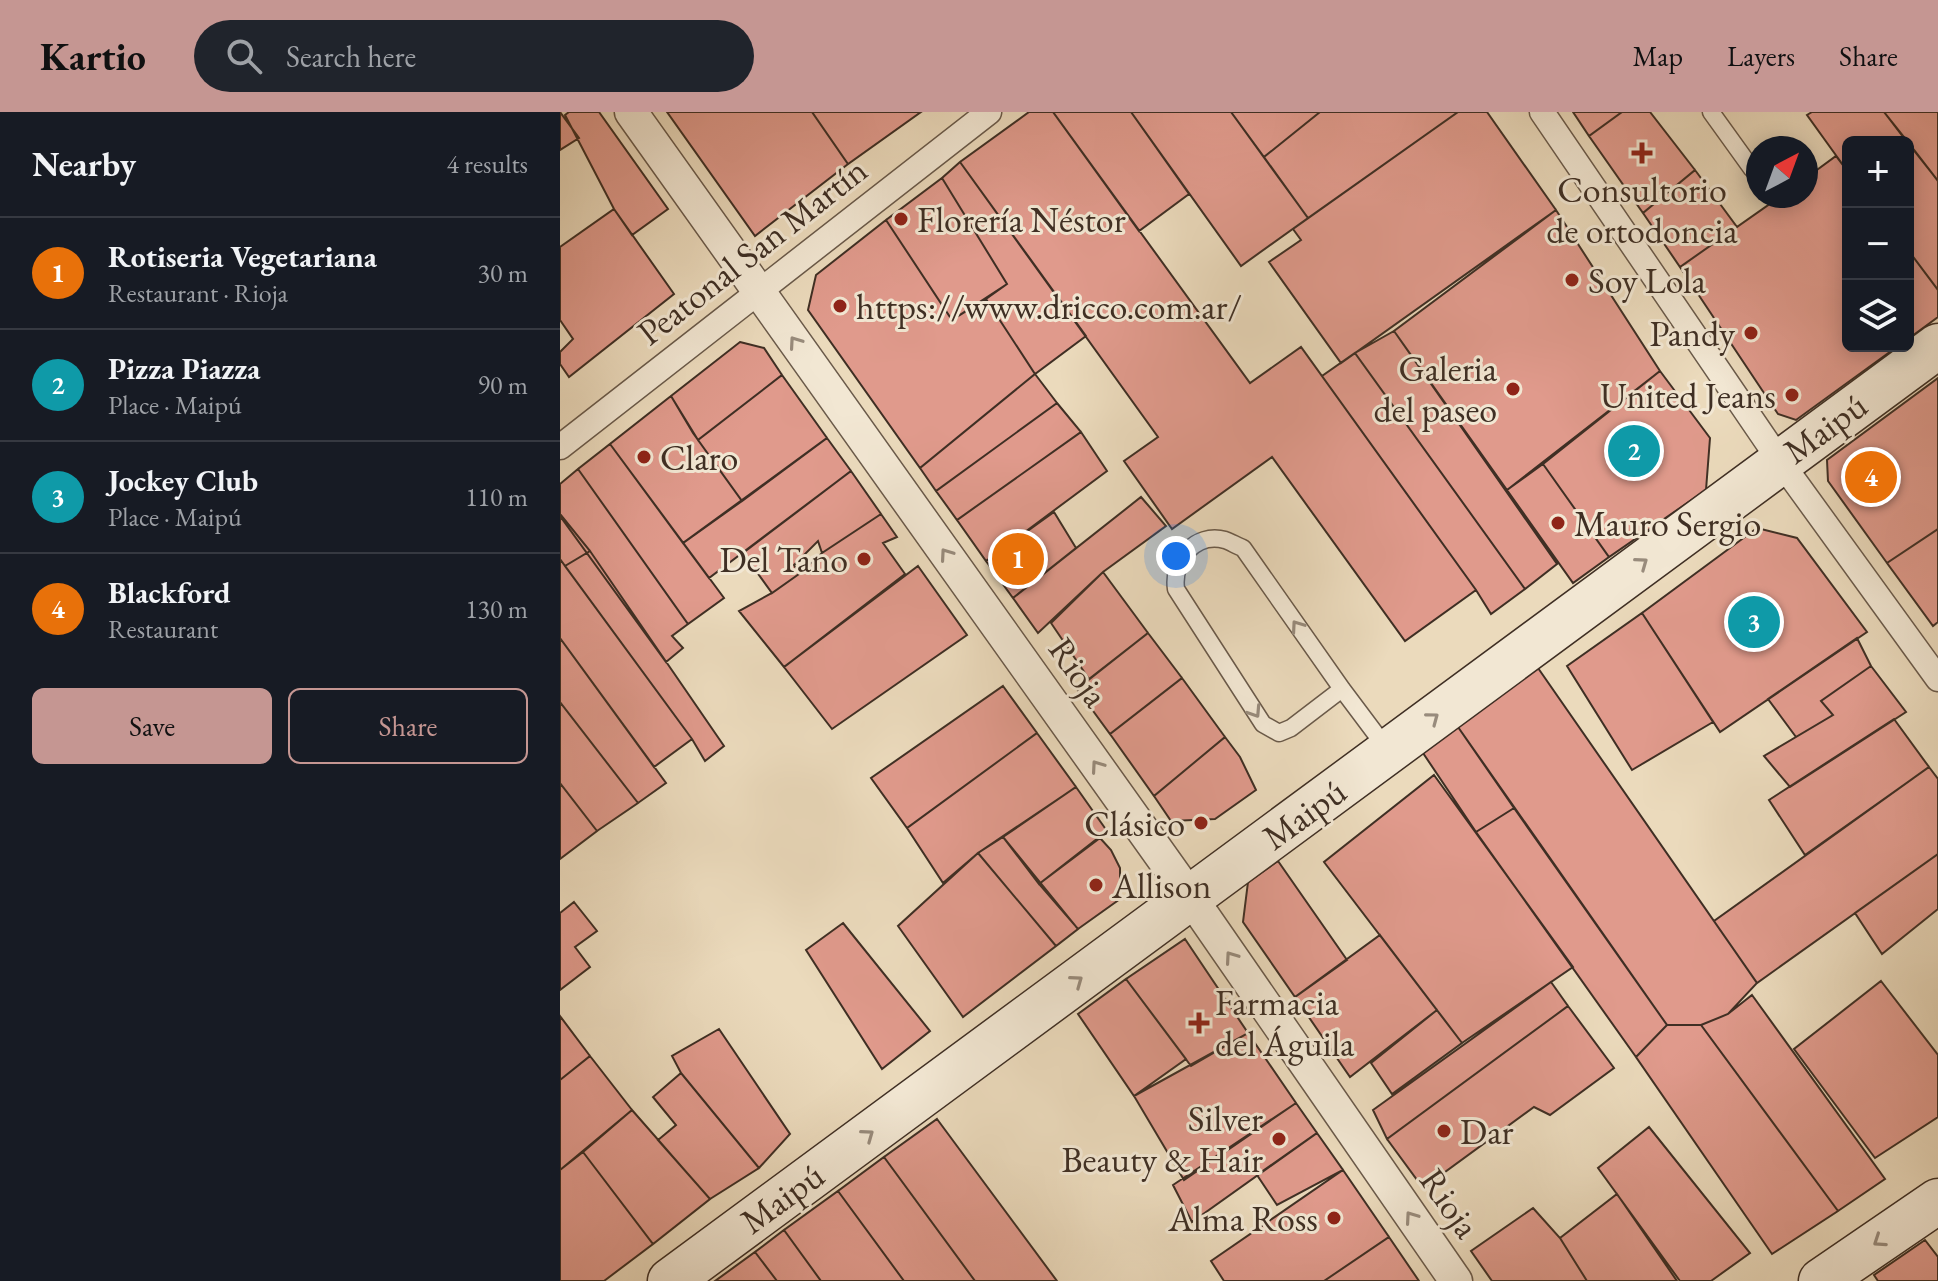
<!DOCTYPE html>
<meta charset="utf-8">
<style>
:root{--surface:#171b24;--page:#20242c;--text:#f1f3f6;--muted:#9ea1a6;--line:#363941;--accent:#c59692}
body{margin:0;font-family:"EB Garamond",serif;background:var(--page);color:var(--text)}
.controls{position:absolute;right:24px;top:24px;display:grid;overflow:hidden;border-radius:12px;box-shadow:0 4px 20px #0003}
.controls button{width:72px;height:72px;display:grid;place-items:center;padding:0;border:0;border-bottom:2px solid var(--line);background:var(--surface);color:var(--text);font:40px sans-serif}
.compass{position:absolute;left:1186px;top:24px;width:72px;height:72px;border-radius:50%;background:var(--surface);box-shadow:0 4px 20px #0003;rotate:41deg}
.you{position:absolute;left:616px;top:444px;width:28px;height:28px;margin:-20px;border:6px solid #fff;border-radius:50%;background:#1a73e8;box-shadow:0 0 0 12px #1a73e833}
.badge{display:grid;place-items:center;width:52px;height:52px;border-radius:50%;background:var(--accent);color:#fff;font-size:26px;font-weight:700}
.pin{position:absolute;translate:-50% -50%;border:4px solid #fff;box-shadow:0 2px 8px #0006}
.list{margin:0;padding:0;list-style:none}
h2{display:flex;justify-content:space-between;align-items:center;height:104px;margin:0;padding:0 32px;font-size:34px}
h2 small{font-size:26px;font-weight:400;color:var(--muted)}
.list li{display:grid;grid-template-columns:52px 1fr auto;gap:24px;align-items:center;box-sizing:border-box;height:112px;padding:0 32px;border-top:2px solid var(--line)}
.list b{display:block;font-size:30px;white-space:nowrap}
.list p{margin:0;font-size:26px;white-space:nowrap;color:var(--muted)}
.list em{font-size:26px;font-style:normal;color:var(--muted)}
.actions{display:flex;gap:16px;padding:24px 32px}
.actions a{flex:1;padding:18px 0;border:2px solid var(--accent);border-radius:12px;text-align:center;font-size:28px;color:var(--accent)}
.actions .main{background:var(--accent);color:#111}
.icon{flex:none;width:44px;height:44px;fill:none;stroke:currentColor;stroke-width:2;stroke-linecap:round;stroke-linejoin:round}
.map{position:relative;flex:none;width:1378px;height:1169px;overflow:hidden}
header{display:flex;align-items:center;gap:48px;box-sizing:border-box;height:112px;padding:0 40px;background:var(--accent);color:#111}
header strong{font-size:38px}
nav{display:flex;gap:44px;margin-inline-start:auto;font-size:28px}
.search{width:560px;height:72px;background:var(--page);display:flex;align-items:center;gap:20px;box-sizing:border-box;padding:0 28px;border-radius:44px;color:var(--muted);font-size:30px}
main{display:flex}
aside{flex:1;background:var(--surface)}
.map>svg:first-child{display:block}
.building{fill:#e09a8c;stroke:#3f2f24;stroke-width:2}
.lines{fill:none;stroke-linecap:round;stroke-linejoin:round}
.service-casing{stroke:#6a5a4a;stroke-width:19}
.pedestrian-casing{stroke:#6a5a4a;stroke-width:27}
.minor-casing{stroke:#6a5a4a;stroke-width:35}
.secondary-casing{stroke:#3f2f24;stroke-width:47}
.service{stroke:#f2e7d3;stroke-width:16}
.pedestrian{stroke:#f2e7d3;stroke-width:24}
.minor{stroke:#f2e7d3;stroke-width:32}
.secondary{stroke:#f2e7d3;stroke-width:44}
.oneway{stroke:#988b7c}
.poi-dot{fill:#8f2418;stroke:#f2e7d3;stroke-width:3}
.labels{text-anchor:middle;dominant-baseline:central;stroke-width:6;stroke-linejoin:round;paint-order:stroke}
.poi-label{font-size:36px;fill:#3f2f24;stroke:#f2e7d3;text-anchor:start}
.street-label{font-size:36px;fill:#3f2f24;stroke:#f2e7d3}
</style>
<header>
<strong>Kartio</strong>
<div class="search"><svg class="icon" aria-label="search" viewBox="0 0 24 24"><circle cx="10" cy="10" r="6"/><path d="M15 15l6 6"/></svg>Search here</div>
<nav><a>Map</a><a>Layers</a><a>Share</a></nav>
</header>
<main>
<aside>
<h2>Nearby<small>4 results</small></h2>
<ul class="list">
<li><span class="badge" style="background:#e8710a">1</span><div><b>Rotiseria Vegetariana</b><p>Restaurant · Rioja</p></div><em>30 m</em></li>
<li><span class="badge" style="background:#0f9aa8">2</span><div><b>Pizza Piazza</b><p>Place · Maipú</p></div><em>90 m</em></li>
<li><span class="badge" style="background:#0f9aa8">3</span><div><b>Jockey Club</b><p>Place · Maipú</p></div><em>110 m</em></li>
<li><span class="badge" style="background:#e8710a">4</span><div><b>Blackford</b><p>Restaurant</p></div><em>130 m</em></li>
</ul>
<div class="actions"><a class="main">Save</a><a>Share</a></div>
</aside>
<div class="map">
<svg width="1378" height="1169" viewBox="0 0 1378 1169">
<rect width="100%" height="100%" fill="#ebdabc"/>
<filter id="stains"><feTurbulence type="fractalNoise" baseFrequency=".0025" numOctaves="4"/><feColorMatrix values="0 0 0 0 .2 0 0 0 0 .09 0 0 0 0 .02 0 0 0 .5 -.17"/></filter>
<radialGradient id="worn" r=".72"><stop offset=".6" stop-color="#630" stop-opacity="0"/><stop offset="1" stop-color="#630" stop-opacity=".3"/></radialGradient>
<path class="building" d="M0 0 19 26 0 38Z
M9 0H39L108 97 72 123 54 97 5 3Z
M107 0H252L288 52 195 124Z
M252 0H361L288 52Z
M469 0H493L690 271 741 235 916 478 845 529 712 345 612 417 564 349 598 325 400 50Z
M493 0H571L629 82 579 119Z
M571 0H671L748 106 681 154Z
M671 0H760L704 45Z
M760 0H898L748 106 704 45Z
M898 0H927L996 98 781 251 709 150 741 128 733 117Z
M1013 0H1062L1029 24Z
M1062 0H1090L1135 58 1083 101 1029 24Z
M1252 0H1324L1347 30H1288V60L1247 3Z
M1324 0H1378V69L1348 30Z
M1348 31 1378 69V178L1348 138Z
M1276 44 1288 60V234H1338L1236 308 1218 302 1120 155 1221 84H1246V66Z
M400 50 526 224 475 262 426 187 447 172 382 66Z
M1135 58 1177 115 1120 155 1083 101Z
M382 66 447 172 392 208 326 108Z
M54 97 114 182 9 265 0 252V240L13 227 0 208V135Z
M996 98 1100 259 947 378 834 219Z
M326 108 392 208 426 187 475 262 360 356 248 198 256 163Z
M1348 138 1378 178V205L1348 227Z
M834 219 997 452 965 477 795 241Z
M180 230 204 236 222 263 138 328 111 284Z
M795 241 965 477 931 502 916 478 762 264Z
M1100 259 1150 326 1146 378 1049 445 983 352Z
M475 262 497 291 376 379 360 356Z
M222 263 267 326 182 389 138 328Z
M1378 266V417L1327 451 1268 369 1267 348Z
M111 284 133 321 182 389 123 431 50 332Z
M497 291 521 320 397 408 376 379Z
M521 320 547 359 426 449 397 408Z
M267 326 291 359 149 466 123 431Z
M50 332 164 486 128 512 18 357Z
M983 352 1049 445 1013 471 947 378Z
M18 357 128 512 112 524 123 536 106 550 0 404V372Z
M291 359 321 402 262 441 258 429 234 453 239 462 212 481 183 441Z
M581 385 606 414 543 460 478 521 453 486Z
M494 400 516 436 453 486 426 449Z
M0 402 30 439 5 454 0 447Z
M321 402 337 425 323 431 345 462 224 555 179 499 212 481 239 462 262 441Z
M1197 416 1237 426 1307 520 1160 620 1082 501Z
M1378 417V510L1373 514 1327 451Z
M30 439 164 634 145 649 132 627 5 454Z
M0 447 132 627 94 655 0 526Z
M358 454 407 523 272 617 224 555Z
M543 460 588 521 529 567 491 511Z
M1082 501 1153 610 1072 658 1007 554Z
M588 521 622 566 550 622 517 577Z
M0 526 106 671 78 691 0 590Z
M1297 526 1311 554 1261 589 1273 603 1236 625 1208 587Z
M1311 554 1346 600 1230 675 1204 644 1273 603 1261 589Z
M978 556 1197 871 1168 902 1141 913H1107L898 615Z
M622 566 665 625 594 684 550 622Z
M443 574 477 621 347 716 311 666Z
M0 590 78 691 37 719 0 671Z
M1334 607 1369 655 1245 743 1209 688Z
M898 615 954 696 916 720 863 641Z
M477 621 516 675 418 741 383 771 347 716Z
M665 625 680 645 696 678 655 707 611 709 594 684Z
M1369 655 1378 667V742L1197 871 1154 809Z
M874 663 1013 855 902 931 764 750Z
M0 671 37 719 0 747Z
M516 675 547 719 479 772 443 725Z
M954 696 1107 913 1076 945 916 720Z
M443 725 518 817 496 834 418 741Z
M540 726 551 738 560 756V787L518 817 479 772Z
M418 741 496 834 403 905 338 814Z
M1378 742V797L1322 842 1295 801Z
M718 749 787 848 735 885 683 810 688 770Z
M14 790 37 819 15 835 30 855 0 878V801Z
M283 811 370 919 322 957 246 838Z
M820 823 877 898 790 965 735 885Z
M625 827 688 921 631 954 566 867Z
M566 867 626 947 574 984 518 902Z
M1321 869 1378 943V1005L1315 1046 1234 937Z
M991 870 1008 894 827 1027 813 998Z
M1192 883 1325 1067 1278 1099 1141 913 1168 902Z
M1008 894 1054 956 990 1003 974 995 863 1076 827 1027Z
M877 898 902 931 832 982 811 951Z
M0 904 30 944 0 968Z
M1107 913H1141L1278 1099 1212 1142 1076 945Z
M159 917 230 1022 199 1056 121 961 112 944Z
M688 921 736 991 624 1068 574 984Z
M30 944 72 998 0 1058V968Z
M121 961 199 1056 150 1087 98 1028 116 1013 93 985Z
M736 991 757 1021 632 1110 613 1073Z
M72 998 150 1087 93 1132 23 1040Z
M377 1007 497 1169H415L324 1045Z
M1089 1015 1190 1141 1151 1169H1120L1038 1056Z
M757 1021 783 1058 717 1093 697 1063Z
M23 1040 93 1132 44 1169H0V1058Z
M324 1045 415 1169H344L278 1079Z
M783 1058 829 1125 764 1169H664L651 1149Z
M278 1079 344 1169H261L224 1118Z
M1057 1082 1117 1169H1027L1000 1126Z
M973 1096 1000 1126 1027 1169H932L911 1139Z
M224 1118 261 1169H217L195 1140Z
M829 1125 859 1169H764Z
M1365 1128 1378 1145V1169H1318L1314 1163Z
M195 1140 217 1169H155Z"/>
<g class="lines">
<g class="service-casing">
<path id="service" d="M1151 0 1192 57
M782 577 731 616 719 621 703 612 616 477C612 448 635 420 665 428 671 430 677 434 683 436L782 577 827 637"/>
</g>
<g class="pedestrian-casing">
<path id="pedestrian" d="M982 0 1220 349 1378 567
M0 335 429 0"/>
</g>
<g class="minor-casing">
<path id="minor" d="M71 0 631 786 896 1169"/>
</g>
<g class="secondary-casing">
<path id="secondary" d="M110 1169 1378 234
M1261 1169 1378 1089"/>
</g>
<use href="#service" class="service"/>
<use href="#pedestrian" class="pedestrian"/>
<use href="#minor" class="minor"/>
<use href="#secondary" class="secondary"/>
</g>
<defs><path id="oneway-chevron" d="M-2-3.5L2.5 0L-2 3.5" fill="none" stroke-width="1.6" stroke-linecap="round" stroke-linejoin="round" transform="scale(2)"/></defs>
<g class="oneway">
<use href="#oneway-chevron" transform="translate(235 230) rotate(-125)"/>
<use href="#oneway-chevron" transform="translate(386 442) rotate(-125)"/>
<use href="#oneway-chevron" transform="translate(1082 451) rotate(-36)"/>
<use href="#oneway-chevron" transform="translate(737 514) rotate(-125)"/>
<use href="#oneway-chevron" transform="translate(695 600) rotate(57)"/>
<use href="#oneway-chevron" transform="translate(873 606) rotate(-37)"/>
<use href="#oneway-chevron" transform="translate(537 654) rotate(-125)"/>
<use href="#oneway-chevron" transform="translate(671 845) rotate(-125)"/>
<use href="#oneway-chevron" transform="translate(517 869) rotate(-36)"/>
<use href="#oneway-chevron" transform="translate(308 1023) rotate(-36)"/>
<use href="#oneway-chevron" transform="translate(851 1105) rotate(-125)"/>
<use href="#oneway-chevron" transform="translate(1319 1129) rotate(146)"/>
</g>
<g class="poi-dot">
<path d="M1078 29h8v8h8v8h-8v8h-8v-8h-8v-8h8z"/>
<circle cx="341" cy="107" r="8"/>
<circle cx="1012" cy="168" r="8"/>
<circle cx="280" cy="194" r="8"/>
<circle cx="1191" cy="221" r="8"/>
<circle cx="953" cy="277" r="8"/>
<circle cx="1232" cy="283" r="8"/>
<circle cx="84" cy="345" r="8"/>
<circle cx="998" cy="411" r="8"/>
<circle cx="304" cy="447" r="8"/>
<circle cx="641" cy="711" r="8"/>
<circle cx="536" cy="773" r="8"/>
<path d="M635 899h8v8h8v8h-8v8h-8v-8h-8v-8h8z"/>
<circle cx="884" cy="1019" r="8"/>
<circle cx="719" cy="1027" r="8"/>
<circle cx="774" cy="1106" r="8"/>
</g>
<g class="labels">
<g class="poi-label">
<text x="1082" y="77" text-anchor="middle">Consultorio<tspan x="1082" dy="41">de ortodoncia</tspan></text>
<text x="357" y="107">Florería Néstor</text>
<text x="1028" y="168">Soy Lola</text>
<text x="296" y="194">https://www.dricco.com.ar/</text>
<text x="1175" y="221" text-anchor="end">Pandy</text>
<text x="937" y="256" text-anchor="end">Galeria<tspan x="937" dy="41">del paseo</tspan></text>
<text x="1216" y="283" text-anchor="end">United Jeans</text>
<text x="100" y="345">Claro</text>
<text x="1014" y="411">Mauro Sergio</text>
<text x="288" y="447" text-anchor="end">Del Tano</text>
<text x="625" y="711" text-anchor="end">Clásico</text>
<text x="552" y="773">Allison</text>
<text x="655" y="890">Farmacia<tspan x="655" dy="41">del Águila</tspan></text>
<text x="703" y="1006" text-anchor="end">Silver<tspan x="703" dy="41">Beauty &amp; Hair</tspan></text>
<text x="900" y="1019">Dar</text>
<text x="758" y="1106" text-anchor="end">Alma Ross</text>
</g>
<g class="street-label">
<text transform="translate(192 139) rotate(-38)">Peatonal San Martín</text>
<text transform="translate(1265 316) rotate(-36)">Maipú</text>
<text transform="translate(519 560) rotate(55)">Rioja</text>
<text transform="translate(744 702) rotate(-36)">Maipú</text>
<text transform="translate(222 1086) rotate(-36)">Maipú</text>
<text transform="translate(890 1091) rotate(55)">Rioja</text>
</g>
</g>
<rect width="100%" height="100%" filter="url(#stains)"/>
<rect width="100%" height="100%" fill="url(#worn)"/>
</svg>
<div class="controls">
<button>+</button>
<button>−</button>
<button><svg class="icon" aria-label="layers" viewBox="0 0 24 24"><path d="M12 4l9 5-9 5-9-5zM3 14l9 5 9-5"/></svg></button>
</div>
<svg class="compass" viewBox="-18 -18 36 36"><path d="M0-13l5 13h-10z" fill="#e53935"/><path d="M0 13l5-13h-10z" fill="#9ea1a6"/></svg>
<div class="you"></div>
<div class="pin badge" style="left:458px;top:447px;background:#e8710a">1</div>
<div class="pin badge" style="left:1074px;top:339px;background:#0f9aa8">2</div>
<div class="pin badge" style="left:1194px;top:510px;background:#0f9aa8">3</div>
<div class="pin badge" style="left:1311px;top:365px;background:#e8710a">4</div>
</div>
</main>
